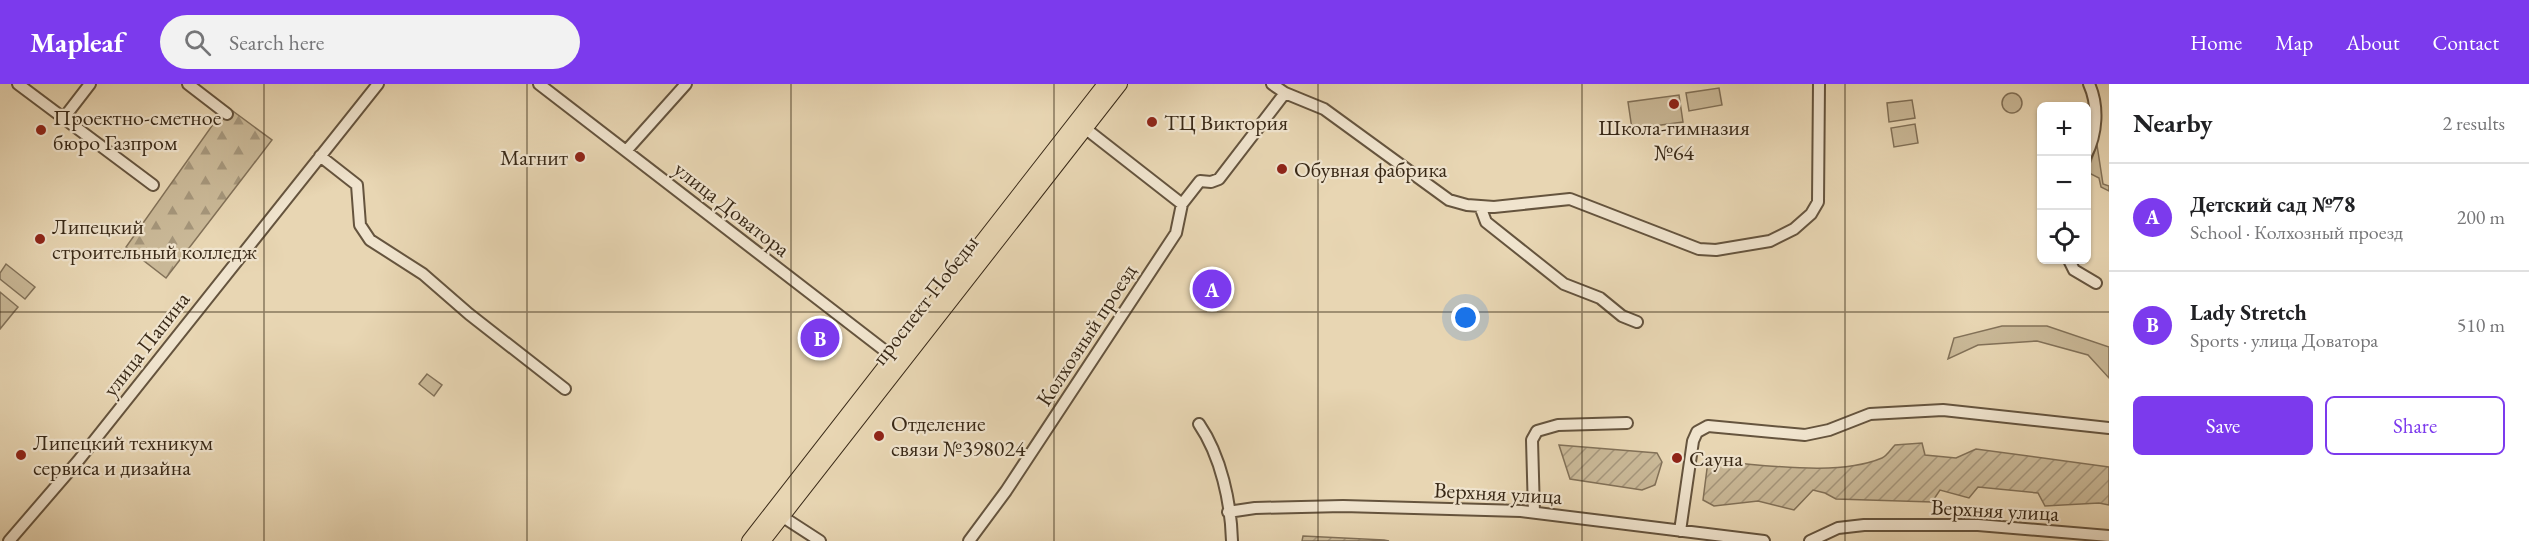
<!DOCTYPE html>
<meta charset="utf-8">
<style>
:root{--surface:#fff;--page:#f2f2f2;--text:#202124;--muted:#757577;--line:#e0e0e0;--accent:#7c3aed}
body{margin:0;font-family:"EB Garamond",serif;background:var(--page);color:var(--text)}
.controls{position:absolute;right:18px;top:18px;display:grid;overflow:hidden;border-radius:9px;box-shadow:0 2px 4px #0004}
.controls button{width:54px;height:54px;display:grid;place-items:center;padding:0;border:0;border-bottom:2px solid var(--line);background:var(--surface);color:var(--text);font:30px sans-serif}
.you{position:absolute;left:1466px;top:234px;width:21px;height:21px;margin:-15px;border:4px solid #fff;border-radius:50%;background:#1a73e8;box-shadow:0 0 0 9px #1a73e833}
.badge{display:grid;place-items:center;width:39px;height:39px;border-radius:50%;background:var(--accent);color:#fff;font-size:20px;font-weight:700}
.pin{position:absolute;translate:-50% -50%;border:3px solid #fff;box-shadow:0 2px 6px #0006}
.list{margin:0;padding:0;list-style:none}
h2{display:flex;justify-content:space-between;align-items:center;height:78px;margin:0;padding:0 24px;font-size:26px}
h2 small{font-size:20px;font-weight:400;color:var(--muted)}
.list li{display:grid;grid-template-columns:39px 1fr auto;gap:18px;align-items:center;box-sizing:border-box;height:108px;padding:0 24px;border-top:2px solid var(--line)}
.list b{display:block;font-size:22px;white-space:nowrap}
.list p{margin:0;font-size:20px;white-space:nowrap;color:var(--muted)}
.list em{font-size:20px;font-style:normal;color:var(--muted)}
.actions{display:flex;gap:12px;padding:18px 24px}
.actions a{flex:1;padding:14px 0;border:2px solid var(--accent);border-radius:9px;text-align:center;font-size:21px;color:var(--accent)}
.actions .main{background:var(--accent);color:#fff}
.icon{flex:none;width:33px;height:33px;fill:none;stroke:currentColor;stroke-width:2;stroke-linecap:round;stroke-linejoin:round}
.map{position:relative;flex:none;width:2109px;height:457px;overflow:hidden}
header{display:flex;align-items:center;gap:36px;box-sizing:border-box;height:84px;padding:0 30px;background:var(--accent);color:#fff}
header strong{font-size:28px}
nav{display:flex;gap:33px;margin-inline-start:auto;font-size:21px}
.search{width:420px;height:54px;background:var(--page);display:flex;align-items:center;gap:15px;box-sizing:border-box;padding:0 21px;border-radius:33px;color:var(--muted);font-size:22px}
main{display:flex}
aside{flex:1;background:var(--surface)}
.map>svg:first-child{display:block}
.green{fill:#cab998;stroke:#827158;stroke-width:1.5}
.forest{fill:url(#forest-firs);stroke:#827158;stroke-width:1.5}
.garden{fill:url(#garden-furrows);stroke:#827158;stroke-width:1.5}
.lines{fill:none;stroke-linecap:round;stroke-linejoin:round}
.minor-casing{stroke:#65543e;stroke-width:14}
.major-casing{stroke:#392917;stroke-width:16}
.minor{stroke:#f0e4ce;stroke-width:10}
.major{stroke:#e8d6b3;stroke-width:14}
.grid{fill:none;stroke:#392917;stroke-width:1.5;stroke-opacity:0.55}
.poi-dot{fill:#8f2418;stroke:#f0e4ce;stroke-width:2}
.labels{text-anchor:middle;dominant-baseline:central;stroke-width:4.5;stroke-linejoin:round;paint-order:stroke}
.poi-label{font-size:22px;fill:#392917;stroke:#f0e4ce;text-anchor:start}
.street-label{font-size:22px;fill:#392917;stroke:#f0e4ce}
</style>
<header>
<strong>Mapleaf</strong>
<div class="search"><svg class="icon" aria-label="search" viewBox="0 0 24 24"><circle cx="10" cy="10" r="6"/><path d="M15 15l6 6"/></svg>Search here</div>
<nav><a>Home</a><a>Map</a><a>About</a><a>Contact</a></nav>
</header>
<main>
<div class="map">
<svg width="2109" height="457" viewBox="0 0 2109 457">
<defs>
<pattern id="forest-firs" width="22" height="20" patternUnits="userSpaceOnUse" patternTransform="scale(1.5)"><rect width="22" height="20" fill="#cab998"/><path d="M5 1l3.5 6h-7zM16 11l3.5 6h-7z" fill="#a5967b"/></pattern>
<pattern id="garden-furrows" width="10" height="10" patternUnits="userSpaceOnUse" patternTransform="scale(1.5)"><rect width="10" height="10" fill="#cab998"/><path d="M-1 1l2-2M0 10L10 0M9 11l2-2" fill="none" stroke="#a5967b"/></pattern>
</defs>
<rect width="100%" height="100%" fill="#e8d6b3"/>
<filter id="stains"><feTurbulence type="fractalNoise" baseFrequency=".00333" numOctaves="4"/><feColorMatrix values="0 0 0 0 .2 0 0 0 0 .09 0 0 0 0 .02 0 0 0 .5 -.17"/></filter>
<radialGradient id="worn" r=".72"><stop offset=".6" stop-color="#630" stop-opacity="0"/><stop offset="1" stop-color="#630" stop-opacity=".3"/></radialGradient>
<path class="green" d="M1719 4 1722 21 1689 27 1686 9Z
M2002 19a10 10 0 1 1 20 0a10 10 0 1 1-20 0Z
M1679 11 1683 38 1632 45 1628 18Z
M1912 16 1915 34 1889 38 1887 19Z
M1915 40 1918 59 1894 63 1891 44Z
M2097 61 2103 100 2109 102V107L2101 103 2099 94 2087 88Z
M6 180 35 203 25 215 0 195V189Z
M0 208 18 223 0 245Z
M2002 242H2047L2109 263V294L2088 271 2037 257 1978 261 1948 275 1954 254Z
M427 290 442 301 434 312 419 300Z"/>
<path class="forest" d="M226 22 272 56 166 194 126 163Z"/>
<path class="garden" d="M1922 359 1925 371 1956 374 1976 365 2109 383V421L2099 419 2045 422 2038 409 1978 403 1969 414 1940 406 1932 418 1836 415 1825 409 1813 406 1794 426 1758 417 1714 422 1703 416 1708 377C1758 379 1834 394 1882 374 1887 372 1891 365 1895 361Z
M1559 361 1657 369 1662 378 1655 401 1642 406 1570 395Z
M1303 452 1384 456 1389 457H1302Z"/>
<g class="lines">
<g class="minor-casing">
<path id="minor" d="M18 0 153 101
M188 0 227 30
M539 0 897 276
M1272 0 1285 9 1324 25 1449 116 1467 121 1494 123 1570 115 1699 165 1716 166 1770 157 1794 145 1811 130 1818 118 1819 0
M63 35 90 0
M1086 45 1182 120
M626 67 686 0
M2086 71C2097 50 2099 22 2089 0
M320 72 357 101 360 141 370 156 423 190 469 230 565 305
M1480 122 1486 138 1564 200 1600 214 1622 232 1637 238
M2069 176 2074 186 2096 199
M1199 340C1221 372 1231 419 1232 457
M1228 428 1255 424 1343 422 1521 427 1764 457
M1534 428 1532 356 1537 347 1558 341 1627 339
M783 433 820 457
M1680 447 1693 357 1697 348 1708 342 1805 351 1829 346 1870 330 1943 326 2109 344
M9 457 78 377 378 0
M969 457 1006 407 1176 149 1182 120 1200 97 1211 98 1219 95 1285 9
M1810 457 1838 444 1864 441H1978L2109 452"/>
</g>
<g class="major-casing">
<path id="major" d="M749 457 1105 0
M763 457 1120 0"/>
</g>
<use href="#minor" class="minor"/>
<use href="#major" class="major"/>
</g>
<path class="grid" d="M264 0V457M527 0V457M791 0V457M1054 0V457M1318 0V457M1582 0V457M1845 0V457M0 228H2109"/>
<g class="poi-dot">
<circle cx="1674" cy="20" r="6"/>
<circle cx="1152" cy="38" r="6"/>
<circle cx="41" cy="46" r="6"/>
<circle cx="580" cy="73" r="6"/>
<circle cx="1282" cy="85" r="6"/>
<circle cx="40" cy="155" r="6"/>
<circle cx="879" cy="352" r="6"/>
<circle cx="21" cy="371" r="6"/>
<circle cx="1677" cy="374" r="6"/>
</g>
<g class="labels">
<g class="poi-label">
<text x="53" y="33">Проектно-сметное<tspan x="53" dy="25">бюро Газпром</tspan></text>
<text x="1164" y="38">ТЦ Виктория</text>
<text x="1674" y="43" text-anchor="middle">Школа-гимназия<tspan x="1674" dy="25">№64</tspan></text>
<text x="568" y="73" text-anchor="end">Магнит</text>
<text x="1294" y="85">Обувная фабрика</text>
<text x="52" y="142">Липецкий<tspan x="52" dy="25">строительный колледж</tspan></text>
<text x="891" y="339">Отделение<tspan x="891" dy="25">связи №398024</tspan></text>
<text x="33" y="358">Липецкий техникум<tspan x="33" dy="25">сервиса и дизайна</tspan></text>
<text x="1689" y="374">Сауна</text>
</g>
<g class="street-label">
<text transform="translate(732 125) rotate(38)">улица Доватора</text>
<text transform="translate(925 216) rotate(-52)">проспект Победы</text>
<text transform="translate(1086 251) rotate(-57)">Колхозный проезд</text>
<text transform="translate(146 260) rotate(-52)">улица Папина</text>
<text transform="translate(1498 409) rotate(3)">Верхняя улица</text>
<text transform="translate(1995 426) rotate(3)">Верхняя улица</text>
</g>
</g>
<rect width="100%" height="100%" filter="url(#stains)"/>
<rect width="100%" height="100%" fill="url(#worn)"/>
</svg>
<div class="controls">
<button>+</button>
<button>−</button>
<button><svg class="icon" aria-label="locate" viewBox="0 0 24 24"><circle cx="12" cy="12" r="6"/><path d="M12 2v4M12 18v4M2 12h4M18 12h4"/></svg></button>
</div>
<div class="you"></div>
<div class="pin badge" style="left:1212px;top:205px">A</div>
<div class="pin badge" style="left:820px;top:254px">B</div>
</div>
<aside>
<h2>Nearby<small>2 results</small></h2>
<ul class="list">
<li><span class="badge">A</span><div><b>Детский сад №78</b><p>School · Колхозный проезд</p></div><em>200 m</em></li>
<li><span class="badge">B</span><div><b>Lady Stretch</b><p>Sports · улица Доватора</p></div><em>510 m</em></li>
</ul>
<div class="actions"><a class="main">Save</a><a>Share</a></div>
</aside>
</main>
